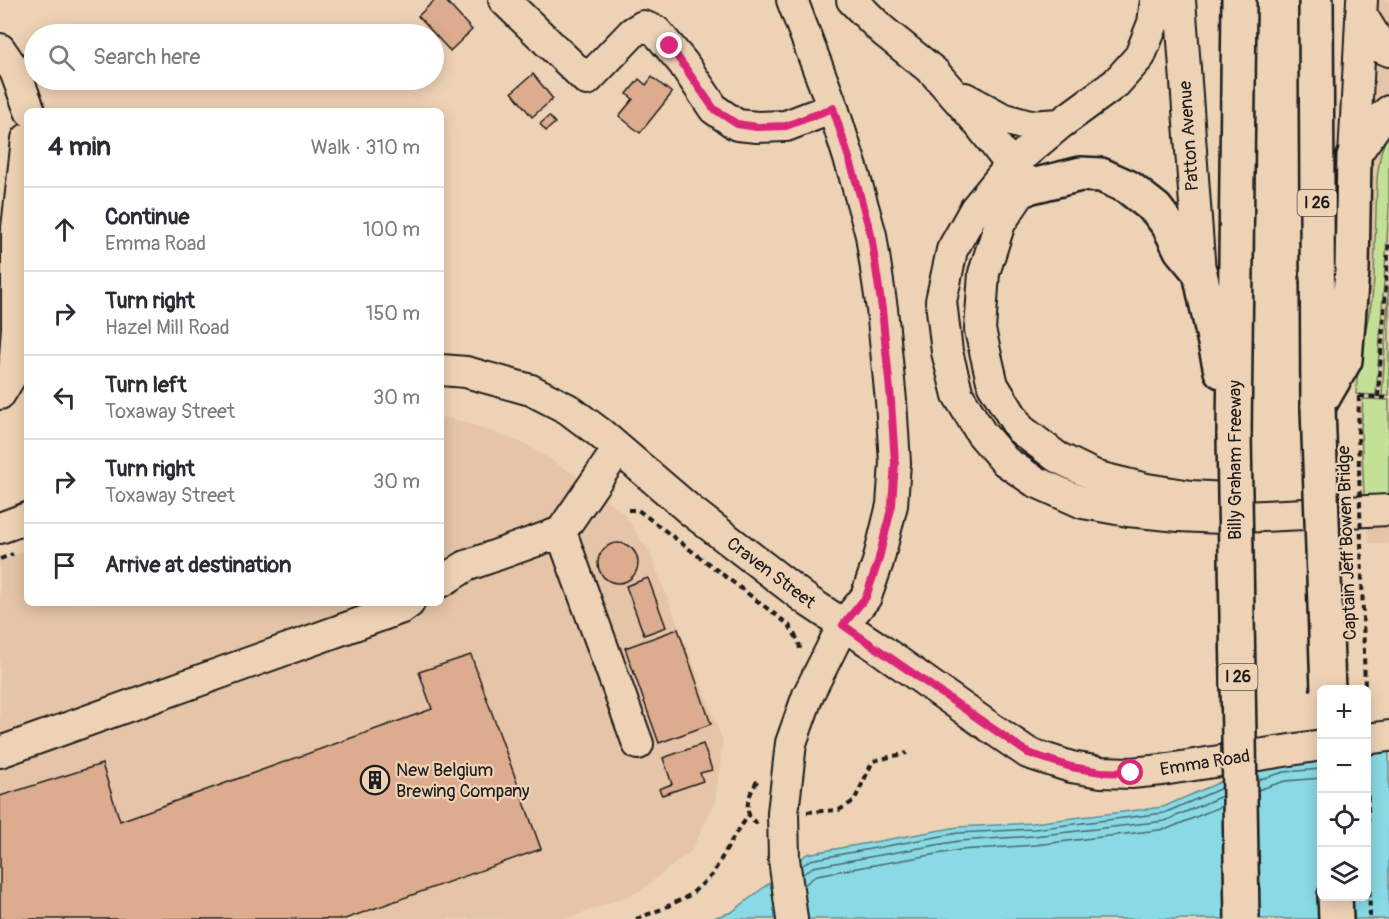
<!DOCTYPE html>
<meta charset="utf-8">
<style>
:root{--surface:#fff;--page:#f7f7f7;--text:#2b2b33;--muted:#7c7c81;--line:#e1e1e2}
body{margin:0;font-family:Pangolin,sans-serif;background:var(--page);color:var(--text)}
.controls{position:absolute;right:18px;bottom:18px;display:grid;overflow:hidden;border-radius:9px;box-shadow:0 3px 15px #0003}
.controls button{width:54px;height:54px;display:grid;place-items:center;padding:0;border:0;border-bottom:2px solid var(--line);background:var(--surface);color:var(--text);font:30px sans-serif}
.stop{position:absolute;width:18px;height:18px;margin:-14px;border:4px solid #db2777;border-radius:50%;background:#fff}
.stop.end{background:#db2777;border-color:#fff;box-shadow:0 2px 6px #0008}
.list{margin:0;padding:0;list-style:none}
h2{display:flex;justify-content:space-between;align-items:center;height:78px;margin:0;padding:0 24px;font-size:26px}
h2 small{font-size:20px;font-weight:400;color:var(--muted)}
.list li{display:grid;grid-template-columns:39px 1fr auto;gap:18px;align-items:center;box-sizing:border-box;height:84px;padding:0 24px;border-top:2px solid var(--line)}
.list b{display:block;font-size:22px;white-space:nowrap}
.list p{margin:0;font-size:20px;white-space:nowrap;color:var(--muted)}
.list em{font-size:20px;font-style:normal;color:var(--muted)}
.icon{flex:none;width:33px;height:33px;fill:none;stroke:currentColor;stroke-width:2;stroke-linecap:round;stroke-linejoin:round}
.map{position:relative;flex:none;width:1389px;height:919px;overflow:hidden}
.search{position:absolute;background:var(--surface);box-shadow:0 3px 15px #0003;left:24px;top:24px;width:420px;height:66px;display:flex;align-items:center;gap:15px;box-sizing:border-box;padding:0 21px;border-radius:33px;color:var(--muted);font-size:22px}
.panel{position:absolute;background:var(--surface);box-shadow:0 3px 15px #0003;left:24px;top:108px;width:420px;height:498px;border-radius:9px}
.map>svg:first-child{display:block}
.built{fill:#e5c4a7}
.green{fill:#c3e097;stroke:#707e5a;stroke-width:1.5}
.water{fill:#89dae4;stroke:#5d8e94;stroke-width:1.5}
.lines{fill:none;stroke-linecap:round;stroke-linejoin:round}
.shore{stroke:#48686c;stroke-width:1.5}
.building{fill:#ddac8f;stroke:#1c1c1c;stroke-width:1.5}
.minor-casing{stroke:#1c1c1c;stroke-width:34}
.highway-casing{stroke:#1c1c1c;stroke-width:38}
.path{stroke:#1c1c1c;stroke-width:4;stroke-dasharray:6 4.5;stroke-linecap:butt}
.minor{stroke:#eed2b5;stroke-width:30}
.highway{stroke:#eed2b5;stroke-width:33}
.highway-bridge-casing{stroke:#1c1c1c;stroke-width:38;stroke-linecap:butt}
.path-bridge{stroke:#1c1c1c;stroke-width:4;stroke-dasharray:6 4.5;stroke-linecap:butt}
.highway-bridge{stroke:#eed2b5;stroke-width:33}
.route{stroke:#db2777;stroke-width:8}
.labels{text-anchor:middle;dominant-baseline:central;stroke-width:4.5;stroke-linejoin:round;paint-order:stroke}
.shield{fill:#eed2b5;stroke:#5b534a;stroke-width:1.5}
.shield-label{font-size:16px;font-weight:bold;fill:#1c1c1c}
.street-label{font-size:18px;fill:#1c1c1c;stroke:#eed2b5}
.poi-label{font-size:18px;fill:#1c1c1c;stroke:#eed2b5;text-anchor:start}
</style>
<div class="map">
<svg width="1389" height="919" viewBox="0 0 1389 919">
<rect width="100%" height="100%" fill="#eed2b5"/>
<filter id="ink" filterUnits="userSpaceOnUse"><feTurbulence type="fractalNoise" baseFrequency=".0167" numOctaves="2"/><feDisplacementMap in="SourceGraphic" scale="12" xChannelSelector="R" yChannelSelector="G"/><feConvolveMatrix kernelMatrix="1 2 1 2 8 2 1 2 1" color-interpolation-filters="sRGB"/></filter>
<g filter="url(#ink)">
<path class="built" d="M1376 0H1389V544L1369 543 1354 374Z
M441 417 465 422 525 444 573 474 622 512 650 553 723 741 715 803 691 851 640 891 567 919H0V560L27 551V603H441Z"/>
<path class="green" d="M1389 131V210L1376 395 1356 394 1358 369 1372 299 1374 279 1377 178 1381 152Z
M1389 284V396H1382Z
M1363 399 1389 400V497L1364 495 1361 431Z"/>
<path class="water" d="M1389 751V919H710L732 912 807 854 958 827 1033 823 1163 807 1257 766 1321 756 1322 896H1366L1367 752Z"/>
<g class="lines">
<path class="shore" d="M1258 780 1284 772 1322 769
M1258 790 1285 781 1322 778
M802 866 810 860 958 833 1034 829 1164 813 1222 788
M803 874 813 867 959 841 1034 836 1165 821 1222 796
M804 885 817 875 960 850 1035 845 1167 829 1222 806"/>
</g>
<path class="building" d="M435 0H445L472 30 450 51 418 16Z
M533 74 553 99 532 117 512 92Z
M652 77 672 93 640 133 619 116 633 99 627 94 639 79 646 85Z
M549 116 555 123 546 131 540 124Z
M598 563a20 20 0 1 1 40 0a20 20 0 1 1-40 0Z
M648 578 666 627 644 635 626 586Z
M678 629 711 724 659 743 625 648Z
M471 655 541 849 345 919H0V796L102 764 120 821 432 709 419 672Z
M703 744 712 770 700 773 703 781 662 795 659 789 672 784 663 758Z"/>
<g class="lines">
<g class="minor-casing">
<path id="minor" d="M504 0 587 80 633 32 643 26 656 31 683 63 714 109 737 125 757 127 786 126 833 108
M852 0 882 30 934 72 976 120 1011 165 1032 186 1019 195 1000 223 984 273 980 330 993 385 1020 429 1057 457 1098 477 1147 489 1191 496 1226 498
M1156 0 1153 23 1140 56 1116 83 1060 124 1011 165 975 209 952 250 941 301 947 352 958 395 981 433 1005 461 1034 481 1083 503 1128 511 1179 516 1222 518 1389 510
M1180 0 1200 273
M1361 14 1382 48 1389 51
M0 49 15 71 30 111
M965 98 1002 118 1029 126 1060 124
M1354 157 1362 0
M1354 157 1382 117 1389 111
M441 370 466 372 531 390 568 409 600 433 691 511 808 601 877 647 984 723 1028 753 1071 767 1101 772 1131 773 1162 770 1322 745
M0 394 14 371 17 327V228L27 139
M0 528 27 518
M561 532 638 744
M441 582 466 566 561 532 618 449
M1366 739 1389 736
M0 752 402 608 409 603
M792 919 784 859 783 813 791 743 808 695 843 625 866 597 878 562 892 505 895 463 891 401 882 309 871 235 854 174 833 108 792 0"/>
</g>
<g class="highway-casing">
<path id="highway" d="M1316 0 1318 407
M1032 186 1081 174 1101 175 1128 187 1156 209 1169 226 1181 250 1200 273 1221 371
M1319 405 1345 360 1352 270 1354 157
M1234 435 1239 0
M1335 896 1336 919"/>
</g>
<path class="path" d="M1359 396 1389 398
M1378 397 1389 241
M628 510H638L789 625 799 642 800 649
M0 559 13 554
M1367 764 1370 919
M807 812 839 810 854 801 873 761 907 753
M757 824C755 822 752 820 750 817 743 804 753 788 759 778
M636 919 662 909 690 895 712 875 736 833 749 815H751"/>
<use href="#minor" class="minor"/>
<use href="#highway" class="highway"/>
<g class="highway-bridge-casing">
<path id="highway-bridge" d="M1318 407 1328 690
M1234 435 1242 919"/>
</g>
<path class="path-bridge" d="M1359 396 1358 431 1365 690"/>
<use href="#highway-bridge" class="highway-bridge"/>
</g>
</g>
<g class="lines" filter="url(#ink)">
<path class="route" d="M670 46 714 109 737 124 757 127 786 126 833 108 854 174 871 235 882 309 891 401 895 463 892 505 878 562 866 597 843 625 1028 753 1071 767 1101 772 1131 773"/>
</g>
<defs>
<g id="building-ring" transform="scale(1.5)"><circle r="9.5" fill="#eed2b5" stroke="#1c1c1c" stroke-width="1.5"/><path d="M-4-6H4V6H1V3H-1V6H-4ZM-2.5-4.3h1.7v1.8h-1.7ZM.8-4.3h1.7v1.8H.8ZM-2.5-1h1.7V.8h-1.7ZM.8-1h1.7V.8H.8Z" fill="#1c1c1c"/></g>
</defs>
<g fill-rule="evenodd">
<use href="#building-ring" x="375" y="780"/>
</g>
<g class="labels">
<g class="shield">
<rect x="1297.5" y="190" width="39" height="26" rx="4.5"/>
<rect x="1218.5" y="664" width="39" height="26" rx="4.5"/>
</g>
<g class="shield-label">
<text x="1317" y="203">I 26</text>
<text x="1238" y="677">I 26</text>
</g>
<g class="street-label">
<text transform="translate(1189 136) rotate(-94)">Patton Avenue</text>
<text transform="translate(1235 460) rotate(-90)">Billy Graham Freeway</text>
<text transform="translate(1347 543) rotate(-92)">Captain Jeff Bowen Bridge</text>
<text transform="translate(771 573) rotate(37)">Craven Street</text>
<text transform="translate(1205 763) rotate(-9)">Emma Road</text>
</g>
<g class="poi-label">
<text x="396" y="770">New Belgium<tspan x="396" dy="21">Brewing Company</tspan></text>
</g>
</g>
</svg>
<div class="controls">
<button>+</button>
<button>−</button>
<button><svg class="icon" aria-label="locate" viewBox="0 0 24 24"><circle cx="12" cy="12" r="6"/><path d="M12 2v4M12 18v4M2 12h4M18 12h4"/></svg></button>
<button><svg class="icon" aria-label="layers" viewBox="0 0 24 24"><path d="M12 4l9 5-9 5-9-5zM3 14l9 5 9-5"/></svg></button>
</div>
<div class="stop" style="left:1131px;top:773px"></div>
<div class="stop end" style="left:670px;top:46px"></div>
<div class="search"><svg class="icon" aria-label="search" viewBox="0 0 24 24"><circle cx="10" cy="10" r="6"/><path d="M15 15l6 6"/></svg>Search here</div>
<section class="panel">
<h2>4 min<small>Walk · 310 m</small></h2>
<ul class="list">
<li><svg class="icon" aria-label="ahead" viewBox="0 0 24 24"><path d="M12 20V5M6 11l6-6 6 6"/></svg><div><b>Continue</b><p>Emma Road</p></div><em>100 m</em></li>
<li><svg class="icon" aria-label="right" viewBox="0 0 24 24"><path d="M7 20v-9h11M14 6l5 5-5 5"/></svg><div><b>Turn right</b><p>Hazel Mill Road</p></div><em>150 m</em></li>
<li><svg class="icon" aria-label="left" viewBox="0 0 24 24"><path d="M17 20v-9H6M10 6l-5 5 5 5"/></svg><div><b>Turn left</b><p>Toxaway Street</p></div><em>30 m</em></li>
<li><svg class="icon" aria-label="right" viewBox="0 0 24 24"><path d="M7 20v-9h11M14 6l5 5-5 5"/></svg><div><b>Turn right</b><p>Toxaway Street</p></div><em>30 m</em></li>
<li><svg class="icon" aria-label="arrive" viewBox="0 0 24 24"><path d="M6 21V4h12l-3 4 3 4H6"/></svg><div><b>Arrive at destination</b></div></li>
</ul>
</section>
</div>
